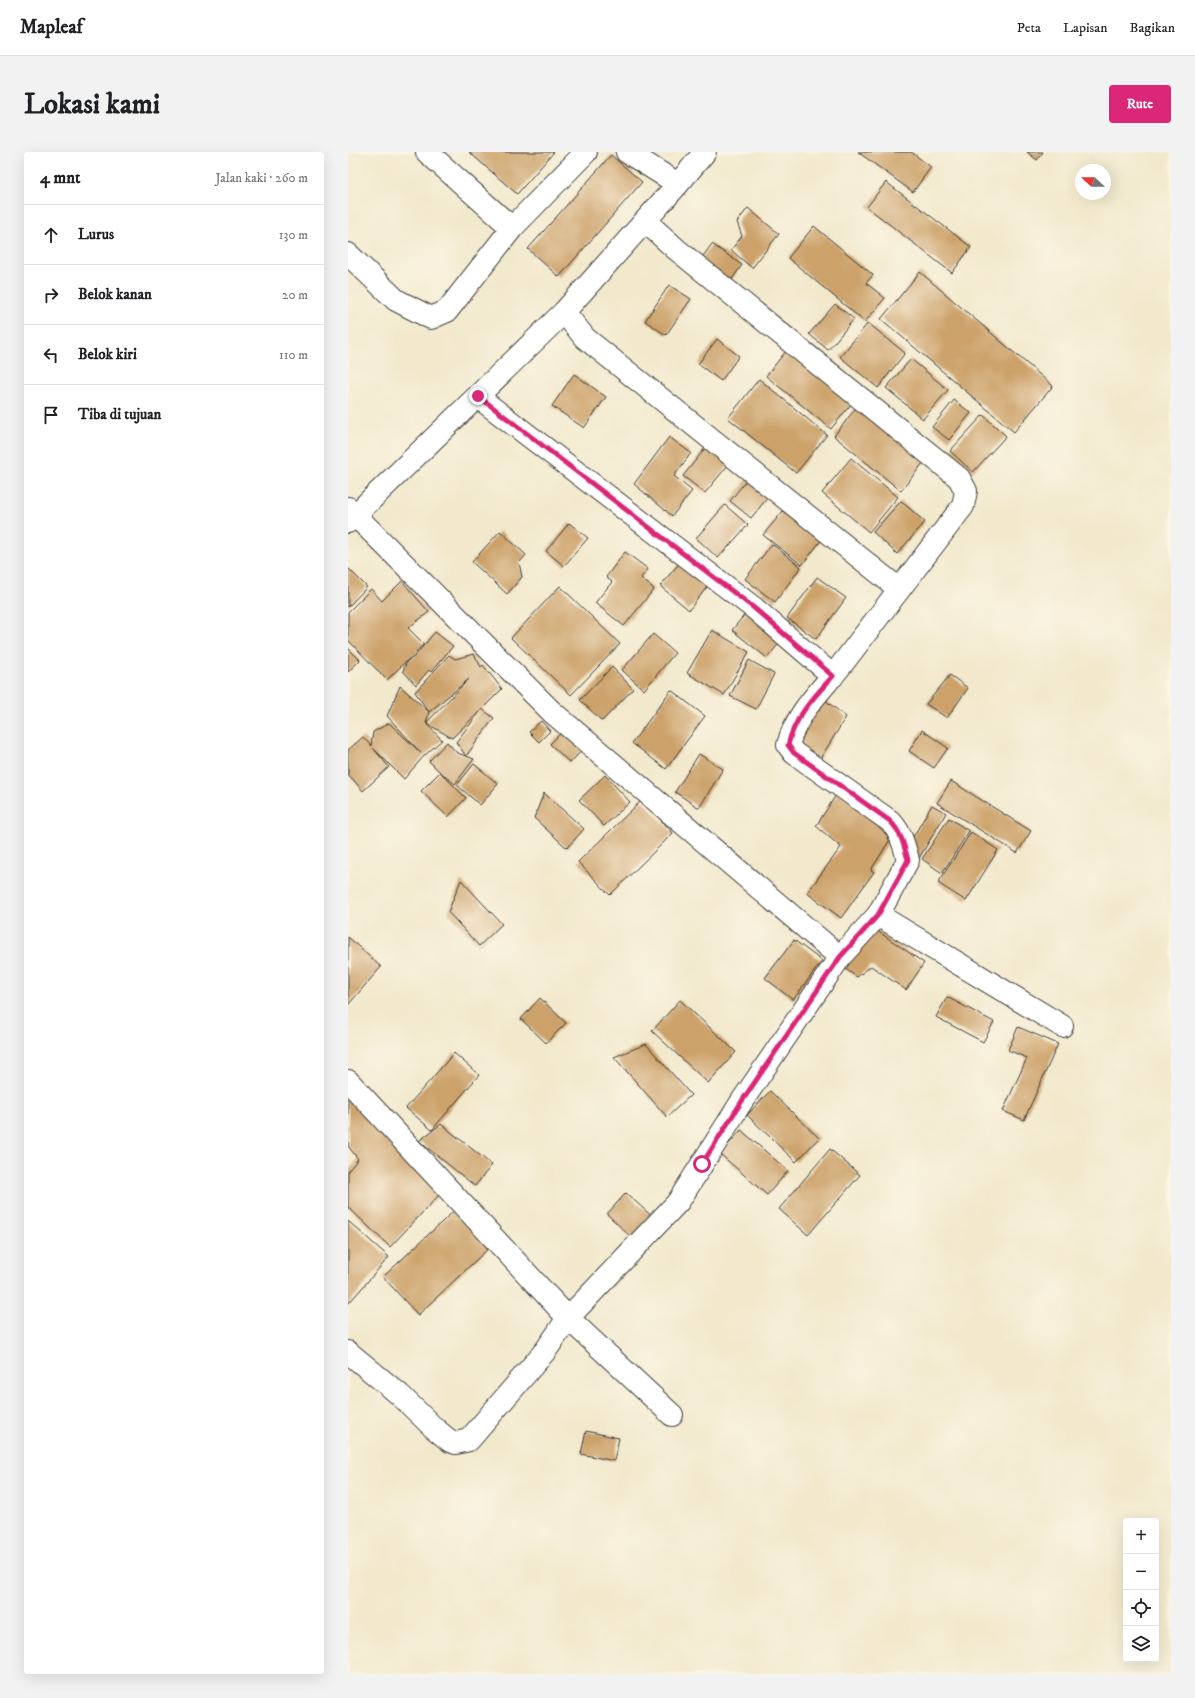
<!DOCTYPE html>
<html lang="id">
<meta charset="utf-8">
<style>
:root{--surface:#fff;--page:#f2f2f2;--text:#202124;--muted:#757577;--line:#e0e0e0;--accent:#db2777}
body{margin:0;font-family:"IM FELL DW Pica",serif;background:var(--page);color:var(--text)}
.controls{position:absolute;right:12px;bottom:12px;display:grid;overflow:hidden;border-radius:4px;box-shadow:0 4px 16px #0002}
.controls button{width:36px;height:36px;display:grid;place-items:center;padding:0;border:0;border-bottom:1px solid var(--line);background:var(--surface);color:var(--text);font:20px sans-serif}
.compass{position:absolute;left:727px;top:12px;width:36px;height:36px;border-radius:50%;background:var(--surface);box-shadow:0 4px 16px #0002;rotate:292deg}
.stop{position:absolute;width:12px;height:12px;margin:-9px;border:3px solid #db2777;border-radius:50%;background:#fff}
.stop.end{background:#db2777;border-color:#fff;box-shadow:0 1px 4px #0008}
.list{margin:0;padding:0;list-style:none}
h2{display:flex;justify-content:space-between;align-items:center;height:52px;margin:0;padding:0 16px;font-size:17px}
h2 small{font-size:13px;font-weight:400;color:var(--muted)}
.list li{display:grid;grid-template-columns:26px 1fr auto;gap:12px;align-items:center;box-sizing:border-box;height:60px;padding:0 16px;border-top:1px solid var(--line)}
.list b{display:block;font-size:15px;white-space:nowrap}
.list em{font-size:13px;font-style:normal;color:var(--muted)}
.icon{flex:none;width:22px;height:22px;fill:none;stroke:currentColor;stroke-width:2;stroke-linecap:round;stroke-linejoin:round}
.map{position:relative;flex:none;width:823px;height:1522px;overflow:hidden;border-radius:4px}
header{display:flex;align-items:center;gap:24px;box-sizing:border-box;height:56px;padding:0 20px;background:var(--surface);border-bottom:1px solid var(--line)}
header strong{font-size:19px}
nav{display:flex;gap:22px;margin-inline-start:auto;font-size:14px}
.intro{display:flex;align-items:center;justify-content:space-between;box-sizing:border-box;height:96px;padding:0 24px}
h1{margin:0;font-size:28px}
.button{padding:10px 18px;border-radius:4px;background:var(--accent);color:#fff;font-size:14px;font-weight:700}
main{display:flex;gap:24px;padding:0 24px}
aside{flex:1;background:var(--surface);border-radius:4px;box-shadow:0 4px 16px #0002}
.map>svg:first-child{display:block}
.building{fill:#cca26b;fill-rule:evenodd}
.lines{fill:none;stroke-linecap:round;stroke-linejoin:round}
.minor-casing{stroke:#3c3b37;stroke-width:24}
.minor{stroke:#fff;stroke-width:22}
.route{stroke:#db2777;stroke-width:5}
</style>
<header>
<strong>Mapleaf</strong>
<nav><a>Peta</a><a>Lapisan</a><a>Bagikan</a></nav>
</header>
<div class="intro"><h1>Lokasi kami</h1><a class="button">Rute</a></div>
<main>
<aside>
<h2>4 mnt<small>Jalan kaki · 260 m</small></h2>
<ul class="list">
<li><svg class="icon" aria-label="ahead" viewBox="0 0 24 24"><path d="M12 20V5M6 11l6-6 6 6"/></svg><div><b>Lurus</b></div><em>130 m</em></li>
<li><svg class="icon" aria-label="right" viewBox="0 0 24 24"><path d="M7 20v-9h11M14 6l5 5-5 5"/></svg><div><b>Belok kanan</b></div><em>20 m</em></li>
<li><svg class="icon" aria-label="left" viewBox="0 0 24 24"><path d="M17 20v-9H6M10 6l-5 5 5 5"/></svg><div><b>Belok kiri</b></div><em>110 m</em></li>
<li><svg class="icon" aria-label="arrive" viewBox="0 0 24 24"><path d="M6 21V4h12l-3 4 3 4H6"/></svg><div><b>Tiba di tujuan</b></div></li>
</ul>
</aside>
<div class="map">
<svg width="823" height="1522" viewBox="0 0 823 1522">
<rect width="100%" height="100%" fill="#fcf5e5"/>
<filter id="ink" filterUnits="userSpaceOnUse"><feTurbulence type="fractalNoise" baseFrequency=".025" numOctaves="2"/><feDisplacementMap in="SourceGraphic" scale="8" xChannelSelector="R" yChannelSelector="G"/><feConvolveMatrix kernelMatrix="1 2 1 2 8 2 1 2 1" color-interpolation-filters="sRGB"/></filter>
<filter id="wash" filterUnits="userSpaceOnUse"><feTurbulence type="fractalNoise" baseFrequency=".012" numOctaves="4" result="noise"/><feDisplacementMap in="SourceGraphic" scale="16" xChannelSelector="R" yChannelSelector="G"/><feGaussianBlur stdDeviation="0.9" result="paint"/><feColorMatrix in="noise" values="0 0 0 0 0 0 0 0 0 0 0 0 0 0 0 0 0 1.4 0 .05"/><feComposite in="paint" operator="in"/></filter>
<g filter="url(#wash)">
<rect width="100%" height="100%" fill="#f2e9cd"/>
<g id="blocks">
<path class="building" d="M121 0H206L169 42Z
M510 0H563L583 15 565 40Z
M679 0H695L689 8Z
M263 3 294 30 211 125 180 97Z
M538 30 623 95 604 121 519 55Z
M400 56 431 82 404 116 383 98 394 84 389 70Z
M466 74 525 123 518 131 537 146 517 170 440 106Z
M364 92 394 113 382 130 352 108Z
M572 120 705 234 666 280 533 167Z
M321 133 343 147 318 183 297 169Z
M487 152 506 167 480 198 461 182Z
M520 171 557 201 530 236 492 205Z
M369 187 391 204 373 229 350 212Z
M443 193 508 246 483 277 418 224Z
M563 207 600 238 575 267 538 236Z
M226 222 258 245 236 276 204 254Z
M411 227 479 283 448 321 380 266Z
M606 248 623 261 601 288 584 275Z
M511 252 579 306 553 339 486 284Z
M635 263 658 284 625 320 602 299Z
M321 285 343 301 326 324 344 339 324 364 286 332Z
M363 289 385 307 357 341 335 324Z
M503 306 550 345 521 380 474 341Z
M404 321 425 339 403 366 382 349Z
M553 349 577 370 549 402 525 380Z
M377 353 400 373 370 406 348 386Z
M440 353 478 382 454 413 415 383Z
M221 371 240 386 216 414 198 399Z
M152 379 178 403 171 411 174 425 159 442 124 410Z
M424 392 453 415 427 450 397 427Z
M277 400 300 417 293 426 306 437 276 474 247 451 264 430 258 425Z
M334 408 362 431 341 458 312 434Z
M0 416 19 435 0 455Z
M469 425 498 446 468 487 439 466Z
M54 429 81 460 60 476 76 492 39 528 0 488V460L23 437 34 449Z
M212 434 272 492 223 543 163 486Z
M403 455 438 483 419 506 384 478Z
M364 478 401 500 376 543 339 521Z
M87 480 105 494 83 520 81 518 68 533 55 519 59 509 66 505Z
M305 482 327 501 296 538 274 518Z
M0 496 12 508 0 520Z
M126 502 133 515 135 513 154 537 134 557 146 566 118 604 126 607 107 632 92 620 118 646 100 665 73 639 92 620 81 609 99 590 109 601 118 604 108 590 134 557 104 586 78 571 94 588 76 604 56 627 25 596 41 615 15 639 0 622V598L15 585 23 594 25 580 41 571 73 601 39 564 52 534 81 560 67 540 101 503 107 507ZM121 527 78 571 81 560Z
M401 508 426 522 408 557 382 544Z
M264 515 285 537 254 569 232 548Z
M602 523 620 536 599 566 578 552Z
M323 538 357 564 318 617 284 591Z
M471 543 498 565 472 607 458 600 446 581Z
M193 569 202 579 191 590 181 580Z
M217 577 236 596 222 611 202 592Z
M574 578 600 596 586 616 561 599Z
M351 602 375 617 351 656 327 640Z
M126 612 150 632 132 653 109 633Z
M257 623 282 650 256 674 231 648Z
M603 629 683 679 669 701 589 651Z
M490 640 548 678 523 718 526 720 493 766 459 741 493 695 468 674Z
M196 641 236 677 219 696 186 666Z
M294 648 325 681 262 743 230 710Z
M584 653 598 661 570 708 559 695Z
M601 666 621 679 594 721 574 707Z
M623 680 650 698 618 749 590 731Z
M113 728 154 772 131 794 100 760Z
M524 775 576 811 558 838 523 814 509 825 496 816Z
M0 785 33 815 0 853Z
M446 788 474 809 445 848 417 826Z
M599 845 646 870 635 890 588 865Z
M192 846 218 871 198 891 173 867Z
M332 848 388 900 360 931 304 879Z
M670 875 710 892 676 968 655 959 679 906 660 898Z
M298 892 343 943 319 965 266 905Z
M106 901 131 923 84 978 58 956Z
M422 939 471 986 448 1010 399 963Z
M0 944 93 1041 42 1095 0 1055V1019L10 1007 0 994Z
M93 972 144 1013 127 1034 71 989Z
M393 978 440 1019 419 1043 372 1002Z
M482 997 512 1023 460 1083 431 1057Z
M278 1041 307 1067 287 1089 259 1062Z
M110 1055 145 1092 70 1163 35 1125Z
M0 1069 41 1105 0 1152Z
M238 1279 271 1286 266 1309 233 1302Z"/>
</g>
</g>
<g filter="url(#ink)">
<use href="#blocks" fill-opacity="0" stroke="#3c3b37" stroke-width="1"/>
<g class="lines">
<g class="minor-casing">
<path id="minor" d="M79 0 164 76
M279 0 330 32
M0 102 48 148 83 166 99 159 164 76 238 0
M216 160 237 186 551 437
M130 245 406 456 485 524
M0 356 204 560 492 805
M0 370 216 160 330 32 357 0
M530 763 714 874
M0 929 220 1166 324 1263
M0 1200 52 1243 86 1276 102 1289 108 1291 121 1288 198 1198 220 1166 330 1050 394 949 492 805 530 763 560 708C556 693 553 680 542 669L446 601 440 593C449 559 474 538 495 511 535 458 575 406 615 354L618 339 611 326 328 97 297 69"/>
</g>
<use href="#minor" class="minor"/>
</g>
</g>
<g class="lines" filter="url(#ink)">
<path class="route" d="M130 244 406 456 485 524C466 545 447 564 440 593L446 601 542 669C553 680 556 693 560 708L530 763 492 805 394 949 354 1012"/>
</g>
</svg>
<div class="controls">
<button>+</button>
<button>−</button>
<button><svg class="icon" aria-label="locate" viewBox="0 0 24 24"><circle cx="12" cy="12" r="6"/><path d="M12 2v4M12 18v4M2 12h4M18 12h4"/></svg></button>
<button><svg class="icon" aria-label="layers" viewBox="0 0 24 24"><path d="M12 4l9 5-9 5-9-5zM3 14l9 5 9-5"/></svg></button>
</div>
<svg class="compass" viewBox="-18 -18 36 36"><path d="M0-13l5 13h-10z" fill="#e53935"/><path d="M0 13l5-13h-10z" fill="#757577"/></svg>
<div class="stop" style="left:354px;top:1012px"></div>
<div class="stop end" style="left:130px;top:244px"></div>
</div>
</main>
